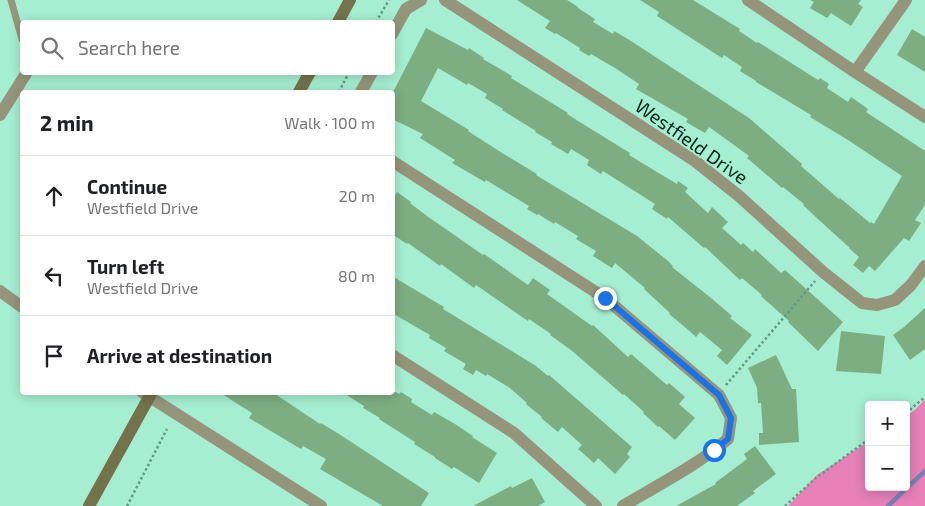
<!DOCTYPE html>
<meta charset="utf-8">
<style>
:root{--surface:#fff;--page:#f6f6f6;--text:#202124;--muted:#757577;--line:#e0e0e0}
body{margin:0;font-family:"Exo 2",sans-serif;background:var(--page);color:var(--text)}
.controls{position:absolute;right:15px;bottom:15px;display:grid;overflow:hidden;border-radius:5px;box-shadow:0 2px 12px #0003}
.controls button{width:45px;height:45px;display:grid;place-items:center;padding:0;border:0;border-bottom:1px solid var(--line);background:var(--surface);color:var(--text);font:25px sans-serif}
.stop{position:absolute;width:15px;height:15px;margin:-11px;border:4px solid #1a73e8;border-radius:50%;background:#fff}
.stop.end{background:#1a73e8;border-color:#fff;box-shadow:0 1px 5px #0008}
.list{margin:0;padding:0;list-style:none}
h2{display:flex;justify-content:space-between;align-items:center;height:65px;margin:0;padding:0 20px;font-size:21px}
h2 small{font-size:16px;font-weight:400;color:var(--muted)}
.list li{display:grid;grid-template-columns:32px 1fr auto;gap:15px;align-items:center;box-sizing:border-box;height:80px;padding:0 20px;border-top:1px solid var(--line)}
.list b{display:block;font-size:19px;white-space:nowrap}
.list p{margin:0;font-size:16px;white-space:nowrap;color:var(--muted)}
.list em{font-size:16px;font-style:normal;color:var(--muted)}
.icon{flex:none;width:28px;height:28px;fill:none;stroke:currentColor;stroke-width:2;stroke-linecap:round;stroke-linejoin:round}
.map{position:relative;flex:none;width:925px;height:506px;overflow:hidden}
.search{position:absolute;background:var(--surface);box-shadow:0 2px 12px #0003;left:20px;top:20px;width:375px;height:55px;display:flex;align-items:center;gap:12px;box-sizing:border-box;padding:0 18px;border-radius:5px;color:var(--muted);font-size:19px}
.panel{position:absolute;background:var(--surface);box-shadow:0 2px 12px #0003;left:20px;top:90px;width:375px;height:305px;border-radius:5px}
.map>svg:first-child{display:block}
.forest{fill:#e680b7}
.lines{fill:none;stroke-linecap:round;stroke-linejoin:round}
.stream{stroke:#7b80b4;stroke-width:4.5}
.building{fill:#7cae82}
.path{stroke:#639a85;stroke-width:2.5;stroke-dasharray:2.5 2.5;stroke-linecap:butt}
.lane{stroke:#94957a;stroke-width:7}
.street{stroke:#94957a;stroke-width:12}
.secondary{stroke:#73724b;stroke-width:12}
.route{stroke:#1a73e8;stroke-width:6}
.labels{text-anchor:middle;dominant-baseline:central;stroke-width:4;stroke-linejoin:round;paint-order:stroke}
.street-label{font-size:19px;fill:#07261c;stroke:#a5eed1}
</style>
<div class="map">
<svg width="925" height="506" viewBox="0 0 925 506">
<rect width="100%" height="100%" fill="#a5eed1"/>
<path class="forest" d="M925 399V506H788L817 475 869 441V487H906V416L915 410Z"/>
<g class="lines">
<path class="stream" d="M888 506 925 471"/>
</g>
<path class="building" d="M517 0H567L578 7V8L595 19 593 22 613 34 614 31 631 41 749 118 802 164 801 166 839 199 840 198 870 223 871 222 874 224 902 176 848 140 810 117 811 115 756 82V81L740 71 742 67 724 55 722 58 657 16 659 12 640 0H693L740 29 739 31 757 43 758 42 818 80 820 78 829 84 827 88 848 102 851 97 868 109 866 112 925 151V205L915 220 921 223 909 241 904 238 875 271 869 266 863 273 853 265 859 257 849 248H850L820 221 803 205 804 204 783 187 782 188 747 158 749 156 734 145 709 127 705 133 686 122 688 119 636 89 639 84 615 68 591 54 589 56 579 50 580 48 556 33 555 34 545 28 550 21Z
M810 0H861L858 4 863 7 851 26 831 13 827 18 810 8 814 2Z
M426 28 468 50 469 48 484 58 483 59 512 76 511 78 568 113 567 114 578 121 630 153 629 155 652 169 677 184 678 181 688 188 685 192 708 213 712 207 728 222 722 228 741 245 743 243 753 252 755 249 781 273 785 270 843 322 818 351 788 322 789 321 761 296 762 295 742 278 740 280 705 247 704 248 668 217 667 219 652 209 655 204 603 171 601 174 587 165 589 160 571 149 568 154 551 144 552 142 535 132 536 131 502 110 503 109 485 98 487 94 468 83 467 85 438 68 421 101 469 130 468 131 502 153 537 174 536 175 637 236 668 261 673 266 672 267 711 298 732 316 730 318 752 335 727 365 717 356 722 350 700 332 696 337 686 328 669 314 670 313 644 289 645 288 615 263 612 268 593 256 596 251 576 239 578 236 555 222 554 224 538 214 537 215 527 209 529 206 486 180 485 182 452 163 455 160 420 138 423 134 392 119V94Z
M912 29 925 37V72L897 55Z
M397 192 411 202 410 203 427 216 483 255 484 254 528 285 533 278 550 290 547 294 592 326 593 325 628 357 631 354 667 385 669 383 685 397 679 404 695 418 675 440 659 426 658 427 643 413 644 412 624 394 623 395 571 350 550 335 551 334 529 319 528 321 476 285 474 288 441 264 440 266 408 243 407 244 392 234V199Z
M392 276 444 307 443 309 536 366 548 376 549 375 632 447 627 454 630 457 615 474 598 458 594 463 578 449 582 445 562 427 558 432 541 418 542 417 526 404 527 403 510 388 487 374 486 376 476 370 473 375 463 369 466 364 444 351 446 348 429 338 430 335 392 313Z
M925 308V349L910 360 893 335 904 327Z
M841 331 885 336 881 374 836 371Z
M776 355 792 389H796L799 442 759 445V433H763L761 403H758L757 388 748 368Z
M219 392H272L320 424 321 423 339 434 429 493 421 506H383L320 469 326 459 303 446 301 449 249 418 252 413Z
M342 392H396L399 394 401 392 412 399 411 402 432 415 434 412 455 424 473 436 472 437 497 453 479 483 454 467 452 469 435 458V457L414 444 415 442 379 419 380 418 363 408 364 406Z
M755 446 776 474 753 491 755 493 737 506H676L716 484 715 483 747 459 744 454Z
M532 478 545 502 538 506H473L511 486 512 488Z"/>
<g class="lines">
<path class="path" d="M376 22 389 0
M339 92 349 72
M726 385 815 281
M185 394 186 392
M906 413 925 397
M127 506 167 429
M785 506 816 478 869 439"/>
<path class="lane" d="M11 0 22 39"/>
<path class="street" d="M445 0 695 161 739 196 823 272 862 303 877 305 895 300 911 285 925 266
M748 0 855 72 925 117
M392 34 406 9 421 0
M855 72 906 0
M361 92 372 72
M0 115 27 72
M392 161 605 298 719 395 731 418 728 439C696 466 658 485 623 506
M0 291 22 307
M392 355 514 433 596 506
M142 392 321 506"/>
<path class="secondary" d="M338 22 350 0
M299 92 310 72
M89 506 152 392"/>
</g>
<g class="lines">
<path class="route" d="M605 298 719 395 731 418 728 439 714 450"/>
</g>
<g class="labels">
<g class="street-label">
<text transform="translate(692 141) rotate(35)">Westfield Drive</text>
</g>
</g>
</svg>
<div class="controls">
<button>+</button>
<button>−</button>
</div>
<div class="stop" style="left:714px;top:450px"></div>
<div class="stop end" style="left:605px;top:298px"></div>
<div class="search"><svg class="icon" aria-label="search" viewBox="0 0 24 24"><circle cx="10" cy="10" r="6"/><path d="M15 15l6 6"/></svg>Search here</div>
<section class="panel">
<h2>2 min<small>Walk · 100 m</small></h2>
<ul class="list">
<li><svg class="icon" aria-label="ahead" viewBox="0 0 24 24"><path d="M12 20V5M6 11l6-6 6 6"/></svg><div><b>Continue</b><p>Westfield Drive</p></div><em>20 m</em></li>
<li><svg class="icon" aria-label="left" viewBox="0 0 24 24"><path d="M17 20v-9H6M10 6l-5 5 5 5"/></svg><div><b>Turn left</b><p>Westfield Drive</p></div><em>80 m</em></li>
<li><svg class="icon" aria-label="arrive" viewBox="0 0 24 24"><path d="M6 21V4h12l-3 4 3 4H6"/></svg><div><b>Arrive at destination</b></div></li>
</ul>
</section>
</div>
